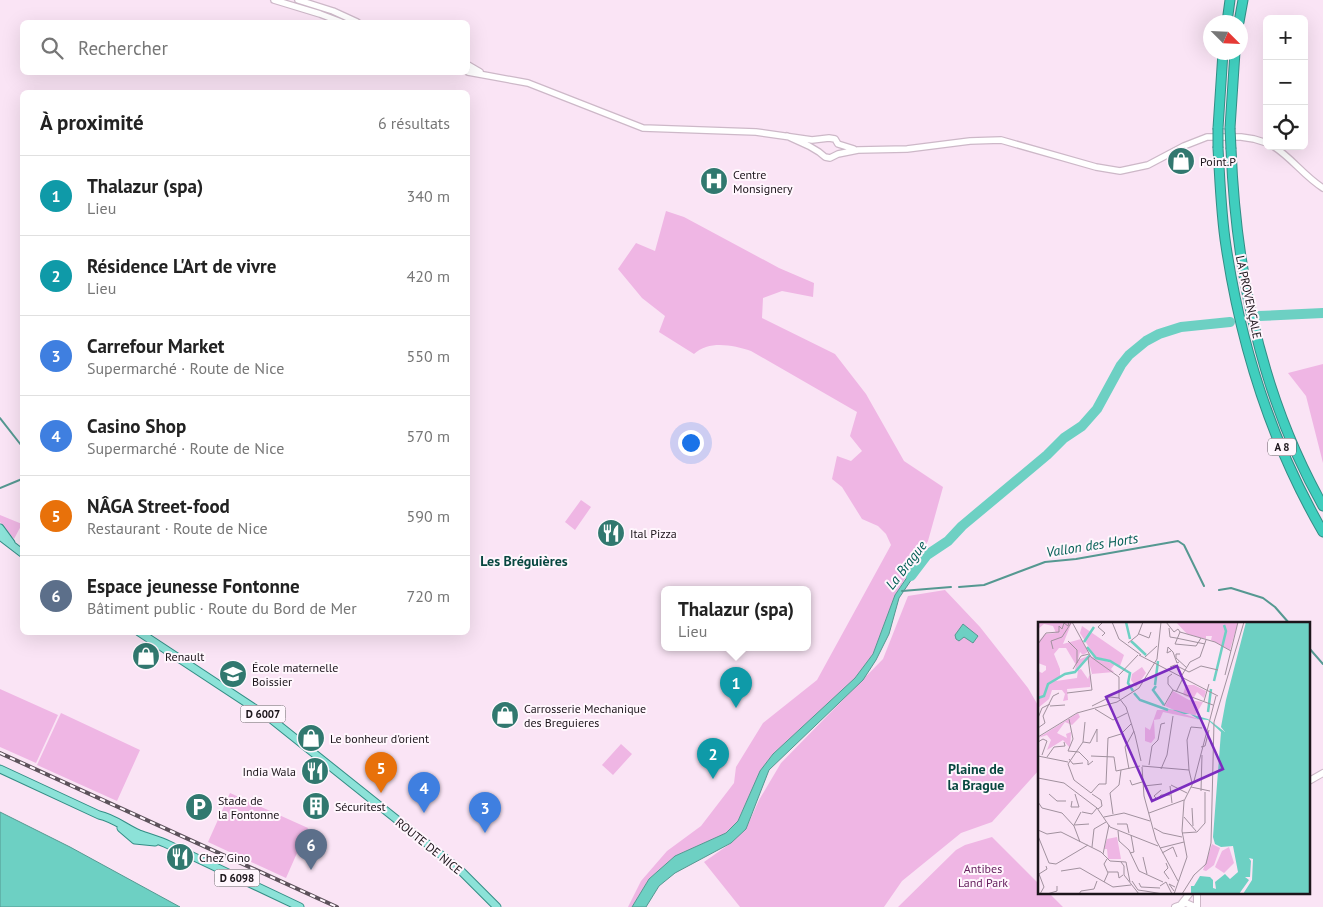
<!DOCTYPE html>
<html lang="fr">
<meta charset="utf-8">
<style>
:root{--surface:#fff;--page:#f6f6f6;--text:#222;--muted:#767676;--line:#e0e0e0;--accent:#31786f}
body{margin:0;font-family:"PT Sans",sans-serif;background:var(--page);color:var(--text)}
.controls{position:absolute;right:15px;top:15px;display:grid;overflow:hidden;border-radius:8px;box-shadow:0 5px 20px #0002}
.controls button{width:45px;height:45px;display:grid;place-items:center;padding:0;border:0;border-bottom:1px solid var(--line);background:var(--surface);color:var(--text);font:25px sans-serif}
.compass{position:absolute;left:1203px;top:15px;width:45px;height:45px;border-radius:50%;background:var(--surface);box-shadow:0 5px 20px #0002;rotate:114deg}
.you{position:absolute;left:690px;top:442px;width:18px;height:18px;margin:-12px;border:4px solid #fff;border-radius:50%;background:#1a73e8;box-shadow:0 0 0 8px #1a73e833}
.badge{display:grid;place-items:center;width:32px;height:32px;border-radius:50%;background:var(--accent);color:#fff;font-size:16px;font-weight:700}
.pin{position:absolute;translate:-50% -41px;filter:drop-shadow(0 1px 2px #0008)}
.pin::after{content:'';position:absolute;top:26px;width:18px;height:15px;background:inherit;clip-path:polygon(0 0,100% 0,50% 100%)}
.popup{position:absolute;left:661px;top:586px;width:150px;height:65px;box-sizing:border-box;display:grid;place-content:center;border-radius:8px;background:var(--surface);filter:drop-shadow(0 1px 4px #0005);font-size:16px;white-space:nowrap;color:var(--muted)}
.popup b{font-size:19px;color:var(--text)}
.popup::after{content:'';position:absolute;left:50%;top:100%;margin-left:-10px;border:10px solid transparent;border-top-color:var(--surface)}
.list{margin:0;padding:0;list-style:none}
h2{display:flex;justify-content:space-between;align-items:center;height:65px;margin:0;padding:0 20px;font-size:21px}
h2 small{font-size:16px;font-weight:400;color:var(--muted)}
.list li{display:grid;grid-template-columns:32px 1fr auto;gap:15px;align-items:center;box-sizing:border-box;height:80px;padding:0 20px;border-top:1px solid var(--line)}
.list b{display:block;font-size:19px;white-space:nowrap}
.list p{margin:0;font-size:16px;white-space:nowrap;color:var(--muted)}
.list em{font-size:16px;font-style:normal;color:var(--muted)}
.icon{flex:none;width:28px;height:28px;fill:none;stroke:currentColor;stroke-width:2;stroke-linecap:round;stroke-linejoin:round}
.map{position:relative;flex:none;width:1323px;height:907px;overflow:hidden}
.search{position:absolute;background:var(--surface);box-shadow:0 5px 20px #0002;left:20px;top:20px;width:450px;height:55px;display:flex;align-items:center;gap:12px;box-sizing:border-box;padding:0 18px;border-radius:8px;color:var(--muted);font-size:19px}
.panel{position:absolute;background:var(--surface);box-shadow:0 5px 20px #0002;left:20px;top:90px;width:450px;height:545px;border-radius:8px}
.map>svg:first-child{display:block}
.green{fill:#efb6e4}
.water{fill:#6dd0c3;stroke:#559891}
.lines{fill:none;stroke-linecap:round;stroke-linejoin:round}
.stream{stroke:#559891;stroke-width:2}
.river{stroke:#6dd0c3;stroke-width:10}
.tertiary-casing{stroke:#cdb8c8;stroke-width:8}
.secondary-casing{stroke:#cdb8c8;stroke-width:8}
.primary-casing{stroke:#338d85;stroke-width:9}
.motorway-casing{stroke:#338d85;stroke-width:11}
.tertiary{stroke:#fff;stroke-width:5.5}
.secondary{stroke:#fff;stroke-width:6}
.primary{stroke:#8ce2d8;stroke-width:7}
.motorway{stroke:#40cebe;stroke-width:9}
.rail-casing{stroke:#5d525b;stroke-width:4}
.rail{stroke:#fff6fd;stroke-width:2;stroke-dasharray:5.5;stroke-linecap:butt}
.motorway-bridge-casing{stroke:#338d85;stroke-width:11;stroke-linecap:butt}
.motorway-bridge{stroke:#40cebe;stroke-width:9}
.labels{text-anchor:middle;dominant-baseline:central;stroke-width:4;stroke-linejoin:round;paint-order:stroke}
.shield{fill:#fff6fd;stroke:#60585f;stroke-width:1}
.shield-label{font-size:11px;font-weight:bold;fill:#1c151b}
.poi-label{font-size:12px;fill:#1c151b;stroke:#fff6fd;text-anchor:start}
.street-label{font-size:12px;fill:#1c151b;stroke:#fff6fd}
.park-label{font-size:12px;fill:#67225f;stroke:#fff6fd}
.water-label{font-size:14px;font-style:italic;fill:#025d54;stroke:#fff6fd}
.neighbourhood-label{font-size:14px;font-weight:bold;fill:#084740;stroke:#fff6fd}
.inset-river{fill:none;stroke:#6dd0c3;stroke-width:2.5}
.inset-road{fill:none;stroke:#a1919e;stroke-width:1}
.view{fill:#7b2cbf;fill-opacity:0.15;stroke:#7b2cbf;stroke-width:2.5}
.inset-edge{fill:none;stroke:#1c151b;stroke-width:2.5}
</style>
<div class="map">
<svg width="1323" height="907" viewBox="0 0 1323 907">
<rect width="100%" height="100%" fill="#fae4f5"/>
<path class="green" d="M666 211 684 217 779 268 814 283 813 297 782 291 763 298 762 318 835 354 866 394 904 461 943 487 928 541 895 595 873 654 855 678 773 754 760 771 738 821 726 833 675 856 649 879 632 907H628L641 881 667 851 701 826 734 783 736 767 763 723 817 680 891 545 886 534 878 526 862 519 842 487 832 479 837 456 851 461 862 451 850 436 857 412 751 351C733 345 709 340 694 354L659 332 665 316 642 298 618 269 636 243 655 251Z
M1323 364V463L1306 396 1288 373Z
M581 500 591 507 575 530 565 522Z
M0 515 22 524 14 539 0 522Z
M945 590 980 627 1028 688 1039 707V770L992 822 961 833 902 881 884 907H740L704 862 731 843 746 829 759 800 781 763 883 659 908 596Z
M0 689 58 715 36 763 0 747Z
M61 713 140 750 117 801 37 765Z
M621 744 632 754 613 775 602 765Z
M230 793 308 828 286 878 208 842Z
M992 837 1039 884V893H1049L1063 907H898L956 850 965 845Z"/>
<path class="water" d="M916 564 920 567 899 598 889 634 876 660 863 680 769 770 746 829 731 843 675 873 659 886 646 907H632L649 879 675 856 726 833 738 821 760 771 773 754 855 678 873 654 895 595Z
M963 624 978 636 973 643 964 637 959 641 956 639 955 635Z
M0 812 70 847 180 907H0Z"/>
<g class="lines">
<path class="stream" d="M0 418 21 445
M0 488 22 479
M959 587 984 585 1045 562 1076 559 1178 541 1184 545 1204 586
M1219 590 1231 588 1263 598 1275 607 1289 623
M902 591 951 587
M1309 648 1323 664"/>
<path class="river" d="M1259 316 1323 313
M911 576 927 555 948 541 962 526 1047 455 1064 438 1082 426 1097 409 1121 365 1129 355 1146 341 1159 334 1181 327 1230 322"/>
<g class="tertiary-casing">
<path id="tertiary" d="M274 0 320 14 341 22
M298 0 333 11 357 22
M468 65 480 72
M468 72 528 83 643 128 756 132 812 140 829 138 835 139 838 144 854 149
M787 136 809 146 819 152 825 157 830 158 838 154 858 150 907 149 970 141 1001 140 1096 167 1120 171 1148 165 1184 146 1207 137H1241L1254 139 1267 143
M1273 146C1292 158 1304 176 1323 188"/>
</g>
<g class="secondary-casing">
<path id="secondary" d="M1309 781 1323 773
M1197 893V907
M1182 903 1190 893
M1175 907 1186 903 1195 907"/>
</g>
<g class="primary-casing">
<path id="primary" d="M0 528 11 543
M0 536 22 553
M139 632 271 719 460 870 497 907
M0 769 99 815C114 818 125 828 139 834 149 838 159 840 169 845L300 907
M121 828 135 840 155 842"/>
</g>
<g class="motorway-casing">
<path id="motorway" d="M1227 22 1230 0
M1239 22 1243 0
M1218 128 1223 52
M1230 128 1235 52
M1218 148C1220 181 1221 214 1226 246 1241 346 1272 444 1323 532
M1231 149C1236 272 1262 398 1323 506"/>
</g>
<use href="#tertiary" class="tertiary"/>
<use href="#secondary" class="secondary"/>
<use href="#primary" class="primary"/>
<use href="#motorway" class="motorway"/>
<g class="rail-casing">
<path id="rail" d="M0 753 337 907"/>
</g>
<use href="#rail" class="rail"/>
<g class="motorway-bridge-casing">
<path id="motorway-bridge" d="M1230 128 1231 149
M1218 148V128"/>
</g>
<use href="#motorway-bridge" class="motorway-bridge"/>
</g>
<defs>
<g id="shop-disc" transform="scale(1.4375)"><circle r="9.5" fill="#31786f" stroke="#fff6fd"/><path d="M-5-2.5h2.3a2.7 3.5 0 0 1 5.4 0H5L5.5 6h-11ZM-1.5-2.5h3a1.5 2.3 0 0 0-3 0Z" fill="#fff"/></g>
<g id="hospital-disc" transform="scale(1.4375)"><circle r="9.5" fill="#31786f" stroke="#fff6fd"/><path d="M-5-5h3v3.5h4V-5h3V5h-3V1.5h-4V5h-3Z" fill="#fff"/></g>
<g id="restaurant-disc" transform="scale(1.4375)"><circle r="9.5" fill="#31786f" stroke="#fff6fd"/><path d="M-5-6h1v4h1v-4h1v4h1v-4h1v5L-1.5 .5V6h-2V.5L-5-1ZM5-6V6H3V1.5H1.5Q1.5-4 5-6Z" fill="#fff"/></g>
<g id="school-disc" transform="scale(1.4375)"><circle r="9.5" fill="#31786f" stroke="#fff6fd"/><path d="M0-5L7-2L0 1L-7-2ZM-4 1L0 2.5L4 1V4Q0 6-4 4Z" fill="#fff"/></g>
<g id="building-disc" transform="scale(1.4375)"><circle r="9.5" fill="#31786f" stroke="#fff6fd"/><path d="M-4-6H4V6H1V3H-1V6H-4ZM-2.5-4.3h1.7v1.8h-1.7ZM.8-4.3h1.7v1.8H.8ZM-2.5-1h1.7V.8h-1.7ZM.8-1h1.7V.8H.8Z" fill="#fff"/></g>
<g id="parking-disc" transform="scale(1.4375)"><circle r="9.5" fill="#31786f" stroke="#fff6fd"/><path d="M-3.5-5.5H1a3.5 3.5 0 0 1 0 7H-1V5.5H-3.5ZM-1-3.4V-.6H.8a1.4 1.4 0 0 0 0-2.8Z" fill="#fff"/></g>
</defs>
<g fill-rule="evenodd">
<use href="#shop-disc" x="1181" y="161"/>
<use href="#hospital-disc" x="714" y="181"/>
<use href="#restaurant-disc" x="611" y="533"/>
<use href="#shop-disc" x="146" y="656"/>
<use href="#school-disc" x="233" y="674"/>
<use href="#shop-disc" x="505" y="715"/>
<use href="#shop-disc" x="311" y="738"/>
<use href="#restaurant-disc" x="315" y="771"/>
<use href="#building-disc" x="316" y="806"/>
<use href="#parking-disc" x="199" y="807"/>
<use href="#restaurant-disc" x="180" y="857"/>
</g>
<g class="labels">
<g class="shield">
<rect x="1268" y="438.5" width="28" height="17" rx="4"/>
<rect x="240.5" y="705.5" width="45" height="17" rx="4"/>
<rect x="214.5" y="869.5" width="45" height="17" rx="4"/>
</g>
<g class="shield-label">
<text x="1282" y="447">A 8</text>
<text x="263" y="714">D 6007</text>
<text x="237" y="878">D 6098</text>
</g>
<g class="poi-label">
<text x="1200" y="161">Point.P</text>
<text x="733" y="174">Centre<tspan x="733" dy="14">Monsignery</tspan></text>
<text x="630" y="533">Ital Pizza</text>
<text x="165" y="656">Renault</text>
<text x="252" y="667">École maternelle<tspan x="252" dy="14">Boissier</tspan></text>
<text x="524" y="708">Carrosserie Mechanique<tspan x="524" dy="14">des Breguieres</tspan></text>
<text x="330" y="738">Le bonheur d'orient</text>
<text x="296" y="771" text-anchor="end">India Wala</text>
<text x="218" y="800">Stade de<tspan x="218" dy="14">la Fontonne</tspan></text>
<text x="335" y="806">Sécuritest</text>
<text x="199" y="857">Chez Gino</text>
</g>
<g class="street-label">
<text transform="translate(1249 297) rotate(78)">LA PROVENÇALE</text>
<text transform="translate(429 846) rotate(39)">ROUTE DE NICE</text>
</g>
<g class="park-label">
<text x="983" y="868">Antibes<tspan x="983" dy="14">Land Park</tspan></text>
</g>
<g class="water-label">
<text transform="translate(1092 545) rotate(-9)">Vallon des Horts</text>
<text transform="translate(906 565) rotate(-52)">La Brague</text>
</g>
<g class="neighbourhood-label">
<text x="524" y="561">Les Bréguières</text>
<text x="976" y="769">Plaine de<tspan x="976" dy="16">la Brague</tspan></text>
</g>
</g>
<g transform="translate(1038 622)">
<rect width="272" height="272" fill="#fae4f5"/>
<path d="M0 0H34L25 22 43 17 50 30 45 33 42 30 40 38 52 33 37 48 38 43 28 26H21L16 32 22 47V55L18 59 39 56 40 48 43 47 50 57 51 54 54 52 50 36 52 34 77 42 73 47 70 44 76 50 53 52 52 65 29 67 30 78 25 79 27 72 24 68H14L11 77 0 86V49L4 51 8 48V44L0 41V20L7 12 18 11 15 4 6 2 0 7ZM138 0H200L192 28 173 18 174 14H168V17L149 12ZM44 4 86 33 82 44 72 38 57 35 42 11ZM104 45 108 51 98 65 93 58 94 52ZM148 63H156L168 69 166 76 159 70 155 77 147 74 145 72ZM135 69 151 78 165 80 157 94 153 92 141 90 163 98 125 90 122 97 116 98 117 116 113 121 107 119V105L112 108 119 88H136L127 84ZM40 91 42 95 34 103 27 100 19 111 29 116 28 112 33 110 32 126 25 118 9 128 13 118 9 113 0 116ZM79 215 83 237H70L69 227H66L69 217ZM174 222 182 226 176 243 168 249 165 248ZM191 225 196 241 186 251 177 245 184 229Z" fill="#efb6e4"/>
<path d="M208 0H272V272H205L214 258 215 237 211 236 213 239 212 255H207L211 258 201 272H153V264H156L162 254 172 255 175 258V266L178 267 177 260 187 252 192 257 200 250 195 224 183 225 177 222 175 215 183 110 170 98 160 97 152 92H146L135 88H129L126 87 137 88 170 97 187 110 183 105 188 78Z" fill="#6dd0c3"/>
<path class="inset-river" d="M88 0 92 17M93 19 108 33M46 20 56 5M49 25 58 36 72 39 92 51 90 61 95 69M176 59 188 9 186 3M117 63 120 39M118 64 115 68 126 83M96 71 102 78 130 88M0 76 6 74 10 62 27 52 37 50 52 33M170 90 173 67"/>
<path class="inset-road" d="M34 0 53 35 81 55M74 0 81 17 103 33M128 0 136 10 140 7 142 10M131 6 132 15 138 16M101 12 111 16 113 10M64 14 67 11 60 5 65 0M138 16 167 22M163 16 158 24 137 22 142 10 177 20 193 29M30 19 39 28V41M90 21 100 13 105 0M0 22 8 11 21 10V4L24 7 26 1 30 4 31 0M15 27 13 19 24 15 33 1M133 29 129 31 130 25 135 30 139 41 141 40M142 32H138V36L149 46M101 33 180 74M107 35 119 24M132 45 137 43 151 50 163 44 180 48M35 47 43 34 51 32M134 52 130 55V62L135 68 175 83M81 53 100 33M144 53 152 40 162 35 168 18M187 53 200 0M81 55V76L88 85 97 113M138 70 145 56M29 71 54 68 50 36 52 34M166 79 171 62M12 84 27 83M54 84 72 75 81 76M126 84 135 68M57 87 75 98 89 91M0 96 4 86 12 82M31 97 35 117 30 129 41 130 50 139V143L55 139M47 100 45 120 30 142 36 158 53 171M0 106 7 101 5 94 15 74 21 71M97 113 103 139M0 115 39 91 79 80 101 66 119 37 123 0M0 120 5 117 9 119 4 133M45 120 52 121 59 107V120M163 125 167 124 171 108M0 134 30 140M53 134 76 135 78 149 102 144M9 135 16 125 27 124 26 120M31 137 35 142 45 141M111 143 114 124 120 118 123 102 127 101M104 144 151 148 154 161M104 145 106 174 118 218 140 259M91 147 87 125 96 109M123 147 129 133 135 94M151 148 149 118 153 105 164 106M0 156 26 161 59 186 72 205 120 224M92 158 94 163 104 160M133 163 149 171M106 164 124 162M132 164 134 181M153 165 172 169M123 168 116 174 119 177 123 173H132M163 169 164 133M53 171 61 162H68L70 116 83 112 93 102M11 172 19 179H28M54 172 63 178 64 184 60 187M34 179 33 185H41L37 172M0 180 4 186 24 191 36 204 42 220M154 186 155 204M43 190 36 203 51 202M44 190 54 192 59 186M111 191 146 178M75 192 72 171 81 163 83 148M66 195 86 191 112 199M146 195 158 209M79 202H89L91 211M116 206 125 211 144 215M0 208 9 212 23 210 63 230 72 239 88 240 92 260M80 209 81 219 91 228 101 249 125 260M159 210 167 201V170M144 211 159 210M0 214 11 241M54 225 56 207 68 200M122 226 146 220M92 231 96 230 93 213M124 231 135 225 139 235M65 232 71 203M105 235 109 252M83 240 86 244V253L101 272M11 241 18 242 50 223M128 241 130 246 126 250 131 257M23 249 42 246 75 265 93 263M70 250H80L81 256 85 253M94 259 100 268 107 269M66 260 70 251 66 242 69 237M101 261 103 265 122 266M122 264 128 260 134 272M107 269 125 272M136 269 131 262 137 265M2 272 6 265 1 252 9 247 8 244M9 272 19 269V264M41 272 43 269 56 267 59 259M136 272 149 235 144 209 146 179 156 159 178 74M144 272 156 253 168 242 173 221 176 100 206 0"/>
<path class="view" d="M139 44 185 147 114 179 68 75Z"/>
<rect width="272" height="272" class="inset-edge"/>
</g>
</svg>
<div class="controls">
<button>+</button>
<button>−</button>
<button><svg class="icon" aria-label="locate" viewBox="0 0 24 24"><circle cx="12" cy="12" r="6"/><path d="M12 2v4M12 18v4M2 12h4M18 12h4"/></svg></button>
</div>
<svg class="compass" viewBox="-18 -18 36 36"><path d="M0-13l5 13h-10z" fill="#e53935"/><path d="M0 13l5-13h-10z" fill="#767676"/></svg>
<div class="you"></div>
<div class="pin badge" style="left:736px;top:708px;background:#0f9aa8">1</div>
<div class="popup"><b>Thalazur (spa)</b>Lieu</div>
<div class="pin badge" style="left:713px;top:779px;background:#0f9aa8">2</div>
<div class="pin badge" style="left:485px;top:833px;background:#3f7fe0">3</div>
<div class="pin badge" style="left:424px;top:813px;background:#3f7fe0">4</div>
<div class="pin badge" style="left:381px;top:793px;background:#e8710a">5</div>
<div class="pin badge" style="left:311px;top:870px;background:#5c6f8a">6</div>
<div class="search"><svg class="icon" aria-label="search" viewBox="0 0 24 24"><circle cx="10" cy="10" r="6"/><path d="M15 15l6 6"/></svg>Rechercher</div>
<section class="panel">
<h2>À proximité<small>6 résultats</small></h2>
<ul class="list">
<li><span class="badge" style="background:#0f9aa8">1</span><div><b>Thalazur (spa)</b><p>Lieu</p></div><em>340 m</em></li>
<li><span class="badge" style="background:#0f9aa8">2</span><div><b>Résidence L'Art de vivre</b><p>Lieu</p></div><em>420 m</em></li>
<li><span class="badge" style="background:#3f7fe0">3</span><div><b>Carrefour Market</b><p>Supermarché · Route de Nice</p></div><em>550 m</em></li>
<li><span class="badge" style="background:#3f7fe0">4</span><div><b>Casino Shop</b><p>Supermarché · Route de Nice</p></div><em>570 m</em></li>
<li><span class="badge" style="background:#e8710a">5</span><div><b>NÂGA Street-food</b><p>Restaurant · Route de Nice</p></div><em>590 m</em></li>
<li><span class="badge" style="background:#5c6f8a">6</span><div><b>Espace jeunesse Fontonne</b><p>Bâtiment public · Route du Bord de Mer</p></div><em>720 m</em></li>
</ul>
</section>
</div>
